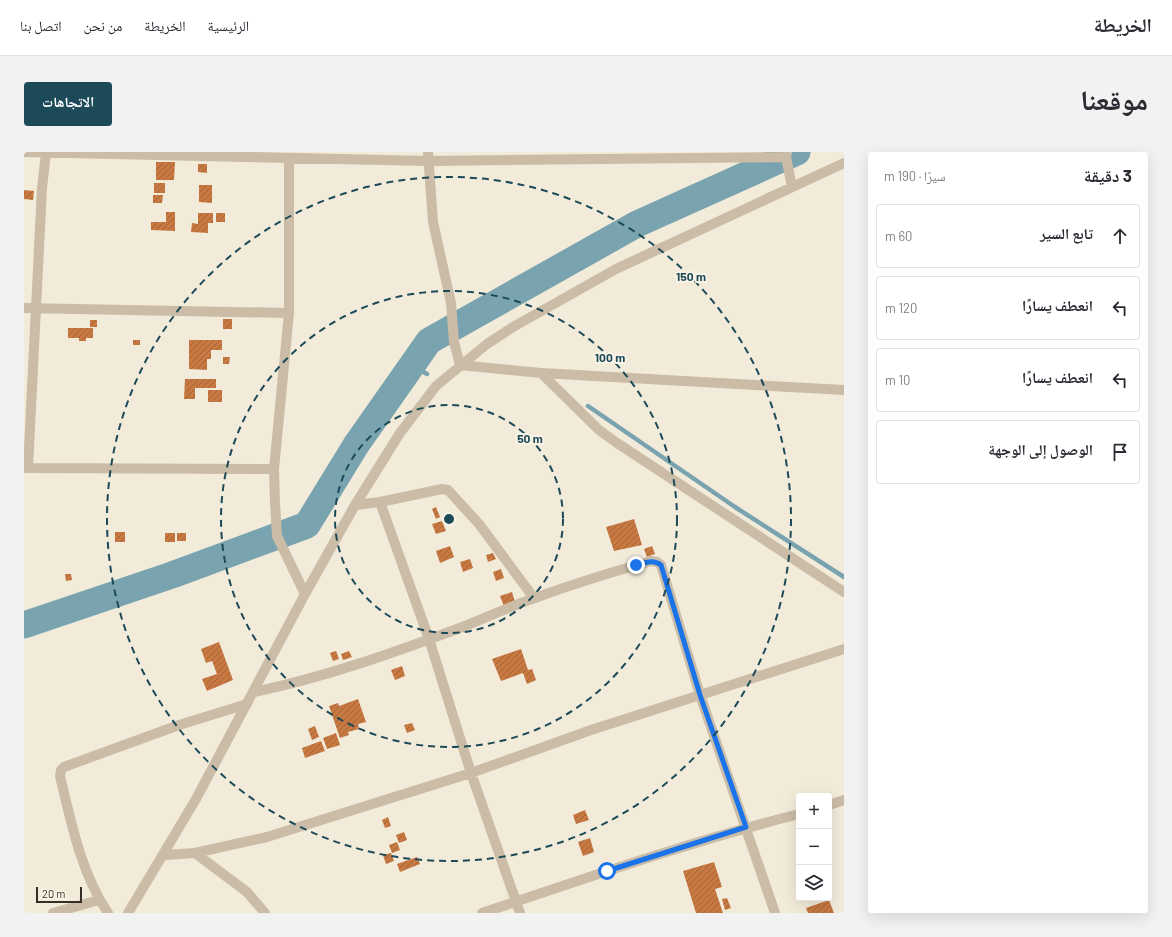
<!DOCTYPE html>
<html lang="ar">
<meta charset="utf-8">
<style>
:root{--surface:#fff;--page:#f2f2f3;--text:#2b2b33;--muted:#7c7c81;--line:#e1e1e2;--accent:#1c4a58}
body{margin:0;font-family:Barlow,"Noto Naskh Arabic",sans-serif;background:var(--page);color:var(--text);direction:rtl}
.controls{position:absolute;right:12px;bottom:12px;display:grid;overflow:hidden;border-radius:4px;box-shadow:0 4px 16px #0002}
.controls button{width:36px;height:36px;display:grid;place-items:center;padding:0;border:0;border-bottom:1px solid var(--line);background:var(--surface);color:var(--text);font:20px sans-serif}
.scale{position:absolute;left:12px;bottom:10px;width:46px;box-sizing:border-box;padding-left:4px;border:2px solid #362e27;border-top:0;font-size:11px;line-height:14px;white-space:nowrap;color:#362e27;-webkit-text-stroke:3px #faf4e7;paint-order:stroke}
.stop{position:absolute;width:12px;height:12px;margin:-9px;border:3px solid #1a73e8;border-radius:50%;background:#fff}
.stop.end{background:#1a73e8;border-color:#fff;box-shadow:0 1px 4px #0008}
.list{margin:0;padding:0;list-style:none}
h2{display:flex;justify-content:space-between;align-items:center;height:52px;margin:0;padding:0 16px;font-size:17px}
h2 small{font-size:13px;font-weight:400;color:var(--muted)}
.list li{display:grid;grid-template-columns:26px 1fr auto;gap:12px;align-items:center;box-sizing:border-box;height:64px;margin:0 8px 8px;padding:0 8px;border:1px solid var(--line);border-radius:4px}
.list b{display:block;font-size:15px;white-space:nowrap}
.list em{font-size:13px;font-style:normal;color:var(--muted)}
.icon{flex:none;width:22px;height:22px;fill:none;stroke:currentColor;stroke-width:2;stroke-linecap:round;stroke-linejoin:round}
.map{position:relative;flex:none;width:820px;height:761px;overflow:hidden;direction:ltr;border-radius:4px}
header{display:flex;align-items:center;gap:24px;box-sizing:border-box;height:56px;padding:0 20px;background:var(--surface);border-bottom:1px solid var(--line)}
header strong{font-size:19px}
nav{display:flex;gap:22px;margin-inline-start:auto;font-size:14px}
.intro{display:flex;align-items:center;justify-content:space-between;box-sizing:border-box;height:96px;padding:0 24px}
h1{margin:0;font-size:28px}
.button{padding:10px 18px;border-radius:4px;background:var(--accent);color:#fff;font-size:14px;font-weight:700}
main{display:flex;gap:24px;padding:0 24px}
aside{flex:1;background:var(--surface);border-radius:4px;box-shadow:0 4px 16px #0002}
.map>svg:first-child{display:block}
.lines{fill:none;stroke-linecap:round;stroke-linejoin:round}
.stream{stroke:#79a4af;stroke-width:4.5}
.river{stroke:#79a4af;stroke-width:27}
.building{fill:url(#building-hatch)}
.minor{stroke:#cabca6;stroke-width:10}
.route{stroke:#1a73e8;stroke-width:5}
.ring{fill:none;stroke:#1c4a58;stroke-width:2;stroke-dasharray:7 5}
.centre{fill:#1c4a58;stroke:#faf4e7;stroke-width:2}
.ring-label{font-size:12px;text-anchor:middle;font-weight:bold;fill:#1c4a58;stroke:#faf4e7;stroke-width:4;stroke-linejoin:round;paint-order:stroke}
</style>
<header>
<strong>الخريطة</strong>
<nav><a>الرئيسية</a><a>الخريطة</a><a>من نحن</a><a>اتصل بنا</a></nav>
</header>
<div class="intro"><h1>موقعنا</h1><a class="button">الاتجاهات</a></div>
<main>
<aside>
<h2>3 دقيقة<small>سيرًا · 190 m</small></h2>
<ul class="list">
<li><svg class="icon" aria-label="ahead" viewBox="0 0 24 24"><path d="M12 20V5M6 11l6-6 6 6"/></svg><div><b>تابع السير</b></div><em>60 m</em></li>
<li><svg class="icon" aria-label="left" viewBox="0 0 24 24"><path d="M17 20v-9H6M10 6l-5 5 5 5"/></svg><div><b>انعطف يسارًا</b></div><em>120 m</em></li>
<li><svg class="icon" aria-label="left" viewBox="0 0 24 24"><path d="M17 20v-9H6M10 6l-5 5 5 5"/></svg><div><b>انعطف يسارًا</b></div><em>10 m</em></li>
<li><svg class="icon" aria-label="arrive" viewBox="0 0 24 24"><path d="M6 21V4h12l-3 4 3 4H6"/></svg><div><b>الوصول إلى الوجهة</b></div></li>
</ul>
</aside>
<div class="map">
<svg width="820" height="761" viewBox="0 0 820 761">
<defs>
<pattern id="building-hatch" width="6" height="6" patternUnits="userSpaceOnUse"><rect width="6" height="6" fill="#c87942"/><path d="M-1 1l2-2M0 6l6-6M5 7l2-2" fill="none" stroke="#a36437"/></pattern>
</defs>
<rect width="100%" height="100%" fill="#f2ebda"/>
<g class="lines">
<path class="stream" d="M388 213 403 222
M564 254 711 355 820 425"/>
<path class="river" d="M0 473 148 423 283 373 332 293 405 189 613 72 773 0"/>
</g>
<path class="building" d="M132 10H151L150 28H132Z
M174 12H183V21L174 20Z
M130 31H141V41H130Z
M175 33H188V51L175 50Z
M0 38 10 39 9 48 0 47Z
M129 43H139L138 51H129Z
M142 60H151V79L127 78V70H142Z
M174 61H189V71H184V81L167 80 168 71 174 72Z
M192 61H201V70H192Z
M199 167H208V177H199Z
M66 168H73V175H66Z
M44 176H69V186H62V189H55V186H44Z
M109 188H116V193H109Z
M165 188H198V198H187V207H183V218L165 217Z
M199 205H206L205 212H199Z
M161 227H192V236H171V247H160Z
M184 238H198V250H184Z
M412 355 416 365 412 367 408 357Z
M610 367 618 393 590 399 582 375Z
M418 369 422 379 412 382 408 372Z
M91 380H101V390H91Z
M141 381H151V390H141Z
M153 381H162V389H153Z
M426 394 430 405 416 411 412 399Z
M628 394 631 402 623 405 620 397Z
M469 401 472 407 464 410 462 403Z
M446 407 449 416 439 420 436 410Z
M477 417 480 426 472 429 469 420Z
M41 422H47L48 428 42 429Z
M488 440 491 450 480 454 476 444Z
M195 490 209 528 183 539 178 527 193 522 188 509 182 511 177 497Z
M497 497 504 518 508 517 512 528 503 532 499 521 477 529 468 507Z
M312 499 315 507 309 509 306 501Z
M325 499 328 505 319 508 317 502Z
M378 514 381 524 371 528 367 518Z
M334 547 342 570 334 572 335 577 324 580 325 583 316 586 305 554 314 551 315 554Z
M388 571 391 578 383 581 380 573Z
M291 574 295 585 288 588 284 577Z
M312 581 316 593 303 597 299 586Z
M297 589 301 599 281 606 278 596Z
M561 658 565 668 552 672 549 663Z
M364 665 367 674 361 676 358 668Z
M380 680 383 688 375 691 372 683Z
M566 686 570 700 559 704 554 690Z
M373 690 376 698 368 701 365 693Z
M367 701 370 709 362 712 359 703Z
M393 705 396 712 376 720 373 712Z
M690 710 698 735 691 737 699 761H672L659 719Z
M703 746 707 756 701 758 698 747Z
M805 748 810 761H784L782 756Z"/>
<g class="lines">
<path class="minor" d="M0 0 404 9 762 5
M404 0 409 70 427 151 430 190 436 213 517 221 820 238
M763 0 762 5 768 35
M265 7V161L250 317 251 351 253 384 281 442
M0 156 265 161
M517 221 575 278 593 291 820 440
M0 316 250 317
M4 316 18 36 22 1
M356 350 405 487 447 621 496 761
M331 353 356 350 418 337 424 338 455 372 510 446
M230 540C302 525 372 500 441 474 464 465 487 454 511 446 549 432 588 420 627 409L633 410 637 413 676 543 751 761
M805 653 820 648
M171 701 223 740 241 761
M141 703 171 701 243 685 447 621 567 578 820 497
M29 761 75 748
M84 761C57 721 47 670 36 624L37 618 40 615 155 573 223 552
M104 761 172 647 281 442 331 353 376 281 412 234 463 192 489 175 592 117 820 11
M458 761C563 726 668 689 775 662"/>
</g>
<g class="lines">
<path class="route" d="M583 719 722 675 676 543 637 413C629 407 621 411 612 413"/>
</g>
<g class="ring">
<circle cx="425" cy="367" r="114"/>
<circle cx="425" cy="367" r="228"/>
<circle cx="425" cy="367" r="342"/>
</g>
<circle cx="425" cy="367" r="6" class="centre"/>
<g class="ring-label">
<text x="667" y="129">150 m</text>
<text x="586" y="210">100 m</text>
<text x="506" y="291">50 m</text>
</g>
</svg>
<div class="controls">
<button>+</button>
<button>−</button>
<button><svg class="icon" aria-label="layers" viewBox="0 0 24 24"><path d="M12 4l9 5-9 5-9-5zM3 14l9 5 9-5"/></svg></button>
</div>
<div class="scale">20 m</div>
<div class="stop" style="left:583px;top:719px"></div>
<div class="stop end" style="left:612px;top:413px"></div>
</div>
</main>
